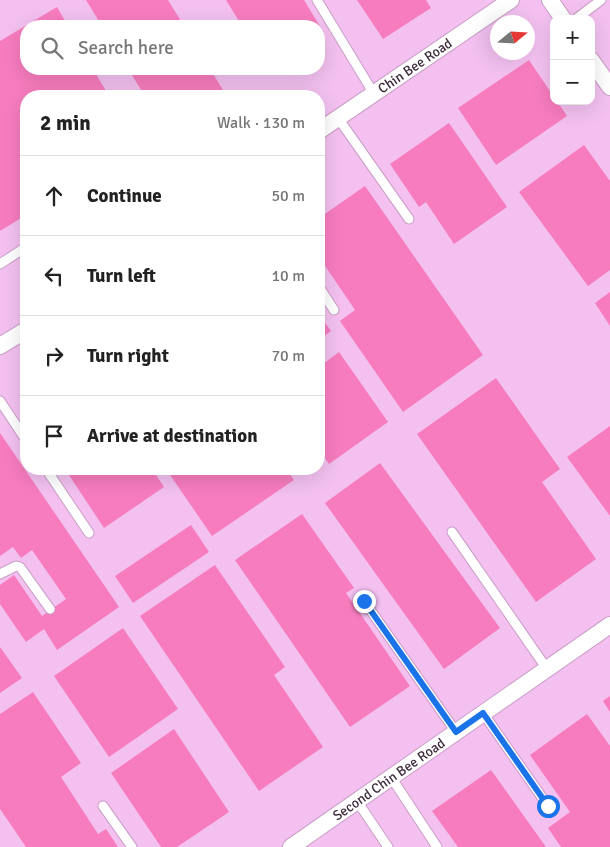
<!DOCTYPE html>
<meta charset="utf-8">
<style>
:root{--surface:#fff;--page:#f2f2f2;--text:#222;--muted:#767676;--line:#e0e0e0}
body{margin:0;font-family:Signika,sans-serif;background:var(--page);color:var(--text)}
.controls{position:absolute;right:15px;top:15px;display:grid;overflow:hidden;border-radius:10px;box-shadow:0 5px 20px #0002}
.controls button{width:45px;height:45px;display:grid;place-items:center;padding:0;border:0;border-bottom:1px solid var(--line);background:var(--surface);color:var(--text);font:25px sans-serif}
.compass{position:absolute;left:490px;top:15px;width:45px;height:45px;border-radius:50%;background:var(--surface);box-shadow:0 5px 20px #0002;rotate:72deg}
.stop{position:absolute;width:15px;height:15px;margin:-11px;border:4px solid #1a73e8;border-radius:50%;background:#fff}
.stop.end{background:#1a73e8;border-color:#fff;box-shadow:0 1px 5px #0008}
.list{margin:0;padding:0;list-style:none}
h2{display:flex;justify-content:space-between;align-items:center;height:65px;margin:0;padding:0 20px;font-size:21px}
h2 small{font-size:16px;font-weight:400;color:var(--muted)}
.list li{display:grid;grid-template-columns:32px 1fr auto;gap:15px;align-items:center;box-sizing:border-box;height:80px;padding:0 20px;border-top:1px solid var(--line)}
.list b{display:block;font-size:19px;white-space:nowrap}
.list em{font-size:16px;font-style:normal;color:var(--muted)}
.icon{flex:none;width:28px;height:28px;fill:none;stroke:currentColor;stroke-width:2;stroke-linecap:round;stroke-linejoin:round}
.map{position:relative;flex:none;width:610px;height:847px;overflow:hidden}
.search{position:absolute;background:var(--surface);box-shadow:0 5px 20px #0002;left:20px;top:20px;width:305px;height:55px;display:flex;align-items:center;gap:12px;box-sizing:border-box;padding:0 18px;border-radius:20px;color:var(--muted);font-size:19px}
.panel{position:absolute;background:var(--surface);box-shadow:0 5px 20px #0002;left:20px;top:90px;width:305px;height:385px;border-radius:20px}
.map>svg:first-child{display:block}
.built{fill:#f3c0f0;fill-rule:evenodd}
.building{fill:#f77cbe}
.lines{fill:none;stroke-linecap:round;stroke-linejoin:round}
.service-casing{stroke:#ca9ec7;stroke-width:11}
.minor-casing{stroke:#ca9ec7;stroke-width:18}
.service{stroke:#fff;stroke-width:9}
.minor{stroke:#fff;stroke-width:16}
.route{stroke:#1a73e8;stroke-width:6}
.labels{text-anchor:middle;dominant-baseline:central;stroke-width:4;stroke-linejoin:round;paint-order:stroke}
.street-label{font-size:14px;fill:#3d2b3c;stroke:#ffe2fc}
</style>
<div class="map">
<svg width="610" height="847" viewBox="0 0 610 847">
<rect width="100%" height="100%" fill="#fccef9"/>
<path class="built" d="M0 0H610V847H0ZM554 19H591V101H554ZM498 22H528V52H498ZM26 26H319V69H26ZM26 96H319V469H26Z"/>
<path class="building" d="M86 0H168L184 26H102Z
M226 0H304L324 33 319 37V26H242Z
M357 0H426L431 8 383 39Z
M57 7 68 26H26V69H93L109 96H26V215L0 231V41Z
M529 60 554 97V101H557L567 116 496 165 458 108Z
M128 69H210L223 90 213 96H145Z
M449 123 507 207 454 244 426 202 419 207 390 164Z
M584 145 610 181V270L588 286 519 192Z
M365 186 483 355 403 412 340 321 355 310 319 257V218Z
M610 292V326L595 303Z
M319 314 331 331 319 340Z
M339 352 388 422 329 464 319 450V367Z
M496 378 560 469 542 482 596 559 536 602 417 434Z
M610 426V516L567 457Z
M0 433 119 607 57 650 44 629 26 642 0 604V585L14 575 42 616 66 599 32 550 21 558 13 547 0 556Z
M380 463 500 628 444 669 325 503Z
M65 469H152L164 487 104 528Z
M166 469H286L294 480 212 536Z
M302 514 354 588 346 593 410 686 350 727 235 560Z
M191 525 209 552 133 603 115 576Z
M215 565 285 667 274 675 323 747 259 791 140 616Z
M123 628 178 709 109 757 54 676Z
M0 647 22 678 0 693Z
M33 692 81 763 61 777 98 834 106 829 118 847H26L0 809V714Z
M610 696V712L603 701Z
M587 714 610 746V847H561L548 828 570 812 530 755Z
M174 729 229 812 177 847H161L111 773Z
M491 770 546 847H458L432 811Z"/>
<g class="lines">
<g class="service-casing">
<path id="service" d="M317 0 374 94
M576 19 601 0
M338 118 409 219
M0 264 26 247
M319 287 334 310
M0 401 26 440
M46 469 89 533
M452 532 547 669
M0 574 16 566 20 567 50 609
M364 601 456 732
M483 713 548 806
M391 777 437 847
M357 801 388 847
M103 806 132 847"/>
</g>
<g class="minor-casing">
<g id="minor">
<path d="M550 0 563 19"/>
<path d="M591 60 610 87"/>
<path id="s1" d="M319 131 511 0"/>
<path d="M0 346 26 330"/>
<path id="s2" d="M291 847 610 625"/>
</g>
</g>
<use href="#service" class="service"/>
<use href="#minor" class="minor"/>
</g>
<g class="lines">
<path class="route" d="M364 601 456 732 483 713 548 806"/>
</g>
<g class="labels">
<g class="street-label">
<text stroke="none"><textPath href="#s1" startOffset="116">Chin Bee Road</textPath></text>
<text stroke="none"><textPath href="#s2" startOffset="119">Second Chin Bee Road</textPath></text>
</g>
</g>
</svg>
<div class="controls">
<button>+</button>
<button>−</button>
</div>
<svg class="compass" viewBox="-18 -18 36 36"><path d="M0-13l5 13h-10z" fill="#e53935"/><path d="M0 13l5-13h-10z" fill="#767676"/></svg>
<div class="stop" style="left:548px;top:806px"></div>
<div class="stop end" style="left:364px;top:601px"></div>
<div class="search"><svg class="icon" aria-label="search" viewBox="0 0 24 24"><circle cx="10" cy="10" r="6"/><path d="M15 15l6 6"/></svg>Search here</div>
<section class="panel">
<h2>2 min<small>Walk · 130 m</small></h2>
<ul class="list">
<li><svg class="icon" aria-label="ahead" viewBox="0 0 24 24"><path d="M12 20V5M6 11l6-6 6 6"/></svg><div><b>Continue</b></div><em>50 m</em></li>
<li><svg class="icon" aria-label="left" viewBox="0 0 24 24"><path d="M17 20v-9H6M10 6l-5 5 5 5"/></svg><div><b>Turn left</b></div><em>10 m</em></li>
<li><svg class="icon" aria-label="right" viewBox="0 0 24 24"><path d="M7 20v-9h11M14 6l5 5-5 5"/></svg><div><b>Turn right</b></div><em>70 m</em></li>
<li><svg class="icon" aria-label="arrive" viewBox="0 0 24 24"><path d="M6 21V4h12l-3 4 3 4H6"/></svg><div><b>Arrive at destination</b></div></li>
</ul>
</section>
</div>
